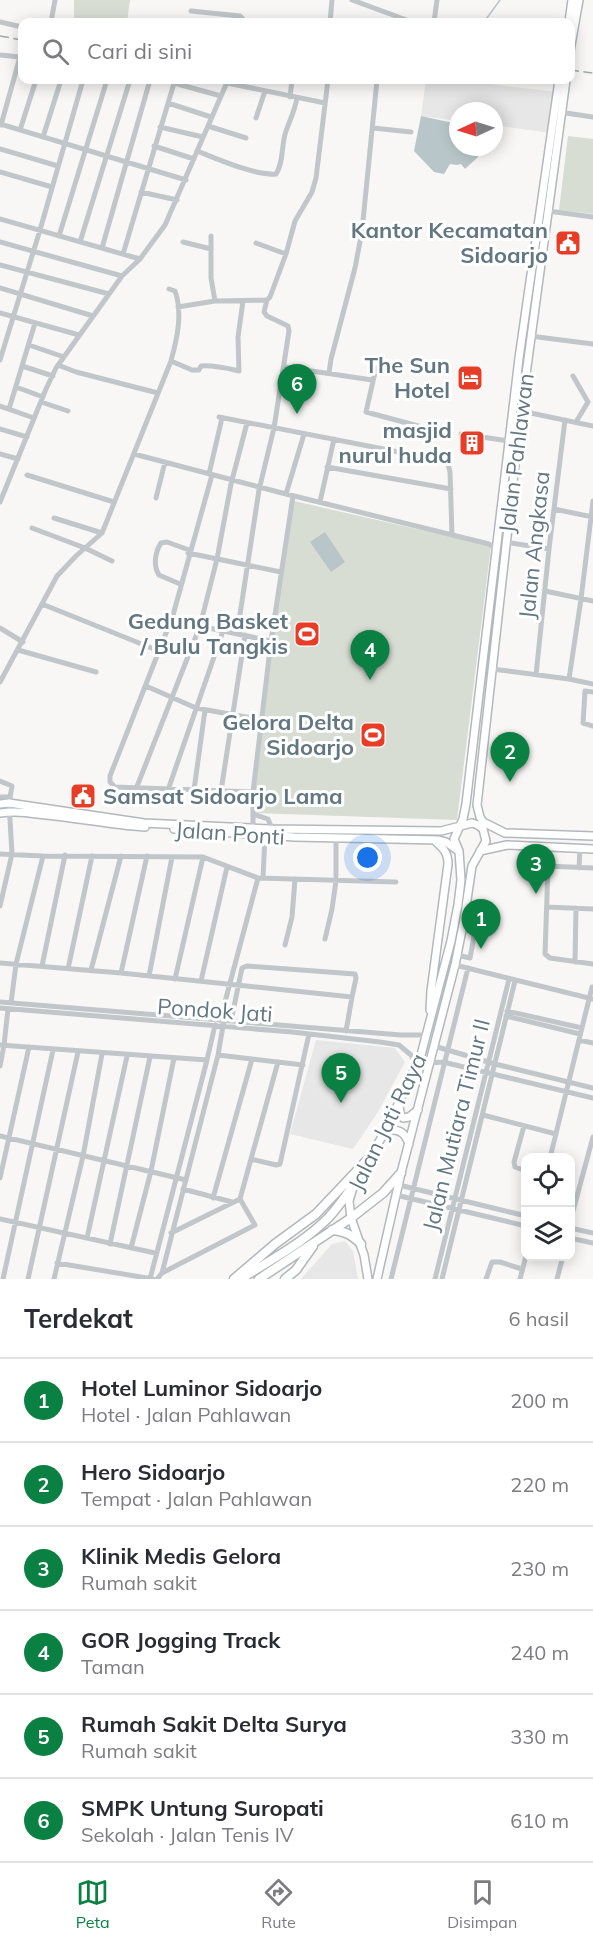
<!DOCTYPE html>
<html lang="id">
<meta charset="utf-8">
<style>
:root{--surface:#fff;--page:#f7f7f7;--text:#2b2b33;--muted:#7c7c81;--line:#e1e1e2;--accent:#0b8043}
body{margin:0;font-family:Mulish,sans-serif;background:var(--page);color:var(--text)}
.controls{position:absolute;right:18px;bottom:18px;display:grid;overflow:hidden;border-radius:12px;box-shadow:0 3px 15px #0003}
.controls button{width:54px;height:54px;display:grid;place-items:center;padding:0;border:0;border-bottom:2px solid var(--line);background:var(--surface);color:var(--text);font:30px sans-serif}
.compass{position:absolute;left:449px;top:102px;width:54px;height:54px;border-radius:50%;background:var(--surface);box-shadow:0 3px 15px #0003;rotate:266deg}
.you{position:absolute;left:368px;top:858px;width:21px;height:21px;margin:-15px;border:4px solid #fff;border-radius:50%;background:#1a73e8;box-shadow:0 0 0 9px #1a73e833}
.badge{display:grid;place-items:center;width:39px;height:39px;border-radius:50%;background:var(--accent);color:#fff;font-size:20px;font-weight:700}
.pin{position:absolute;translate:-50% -50px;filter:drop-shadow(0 2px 3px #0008)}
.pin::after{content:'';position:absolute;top:32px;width:21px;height:18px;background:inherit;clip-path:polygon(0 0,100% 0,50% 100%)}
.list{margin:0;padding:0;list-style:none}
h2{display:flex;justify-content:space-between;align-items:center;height:78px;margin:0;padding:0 24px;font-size:26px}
h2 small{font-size:20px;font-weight:400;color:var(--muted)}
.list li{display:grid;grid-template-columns:39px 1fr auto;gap:18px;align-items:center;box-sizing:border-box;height:84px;padding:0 24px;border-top:2px solid var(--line)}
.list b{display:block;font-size:22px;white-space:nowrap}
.list p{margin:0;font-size:20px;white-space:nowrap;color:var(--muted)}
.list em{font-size:20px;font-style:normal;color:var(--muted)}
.icon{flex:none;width:33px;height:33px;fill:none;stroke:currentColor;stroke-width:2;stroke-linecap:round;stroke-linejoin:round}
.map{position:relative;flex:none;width:593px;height:1279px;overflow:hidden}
.search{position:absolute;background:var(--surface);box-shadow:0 3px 15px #0003;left:18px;right:18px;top:18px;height:66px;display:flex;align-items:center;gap:15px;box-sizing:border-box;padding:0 21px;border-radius:12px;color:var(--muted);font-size:22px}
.sheet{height:582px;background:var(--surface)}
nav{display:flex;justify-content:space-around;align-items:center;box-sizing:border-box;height:84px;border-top:2px solid var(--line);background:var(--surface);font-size:16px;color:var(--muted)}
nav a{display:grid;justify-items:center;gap:3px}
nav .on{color:var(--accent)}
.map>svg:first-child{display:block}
.built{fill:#e6e7e6}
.green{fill:#d8ddd4}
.water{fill:#b8c6c9}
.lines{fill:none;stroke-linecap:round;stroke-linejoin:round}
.stream{stroke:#b8c6c9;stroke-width:1.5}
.major-casing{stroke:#b2b8bc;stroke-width:10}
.highway-casing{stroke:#b1b7ba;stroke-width:11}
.minor{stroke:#c0c6c9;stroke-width:5}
.major{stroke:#fff;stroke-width:7}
.highway{stroke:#fff;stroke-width:8}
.rail{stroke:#9fa9ad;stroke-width:1.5;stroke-dasharray:9 4.5;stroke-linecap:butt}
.labels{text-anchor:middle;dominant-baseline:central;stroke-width:6;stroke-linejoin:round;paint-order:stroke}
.poi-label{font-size:22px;font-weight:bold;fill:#627781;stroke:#fff;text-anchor:end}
.street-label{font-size:22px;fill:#627781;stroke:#fff}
</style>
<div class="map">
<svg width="593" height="1279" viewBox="0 0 593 1279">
<rect width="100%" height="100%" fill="#f8f7f5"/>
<path class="built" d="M426 80H457L556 92 551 133 494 125V111H458V121L421 116Z
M316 1040 395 1048 405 1062 378 1112 353 1149 290 1134Z
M345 1241 353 1251 358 1279H301L332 1244Z"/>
<path class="green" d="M74 0H130L127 22H74Z
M568 136 593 139V214L559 210Z
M294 501 491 546 457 820 253 813 271 641Z"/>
<path class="water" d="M421 116 458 124V147H480L478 157 465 169 461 164 457 165 450 164 444 174 434 172 414 151Z
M325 532 345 562 331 572 310 542Z"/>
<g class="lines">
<path class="stream" d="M484 22 500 0"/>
<g class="major-casing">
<path id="major" d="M569 22 572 0
M570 51 579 0
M566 80 521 411 477 805 480 817 483 822 505 833 593 836
M0 804 9 803 144 823 269 829 441 831 472 823 478 825 483 829 486 841 472 866 464 920 455 965 401 1173 377 1279
M0 813C13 811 25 812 37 814 73 817 109 825 145 827
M174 829 294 837 439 840 446 842 457 850
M480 851 507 845 593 849
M430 1010 431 991 448 864C448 852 443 848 434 840
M399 1104 400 1114 403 1118 409 1117 418 1110
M386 1130C399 1129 405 1132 409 1144
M368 1279 364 1255 351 1218 349 1201 354 1184 386 1130 421 1055 451 941 458 905 461 880 460 865 459 851 454 839 463 819 466 804 519 358 559 80"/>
</g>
<g class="highway-casing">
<path id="highway" d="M332 1230C345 1231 352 1235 361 1244
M234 1279 275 1244 316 1214 370 1157
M241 1279C270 1260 305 1242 329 1217 338 1207 346 1196 354 1184
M259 1279 351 1218 383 1193 401 1173
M285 1279 296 1270 313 1246"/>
</g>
<path class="minor" d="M352 0 412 22
M191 11 240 16 243 19V22
M0 22 22 27
M51 22 55 0
M330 22 332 0
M434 22 437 0
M0 55 20 57 1 125
M174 83 221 96
M227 83 325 103
M290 97 292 80
M168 103 211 117
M559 112 593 117
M256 118 265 91
M0 124 186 180
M208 126 246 138
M160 127 203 137
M373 128 411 132
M20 130 36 80
M43 137 61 80
M154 146 194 159
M0 149 58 166
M197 151C217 159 256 176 276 174 284 162 281 145 286 131 290 120 295 110 297 98
M0 172 52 187
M141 192 177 200
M548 211 593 217
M0 219 140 259
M59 236 107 80
M211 236V278L215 301
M0 242 122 276
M80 242 130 80
M183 242 211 249
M256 243 286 254
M102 248 150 80
M123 254 175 80
M0 265 109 294
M0 288 93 316
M178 307 215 301 267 300
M0 313 79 335
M530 336 593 344
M29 345 64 357
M0 360 40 230 83 80
M171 361 192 370H199L201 366C214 365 226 368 239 371L238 337 243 301
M58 365 76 372 158 393
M22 366 53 376
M285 367 372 380
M376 368 366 412 437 431 451 433
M329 373 331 359 355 268 362 231 377 80
M573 376 588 402 576 422
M16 387 43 397
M41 402 68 411
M0 406 34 418
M9 409 35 323
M521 411 593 426
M219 417 445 461 448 464 450 472 452 535
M0 429 27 437
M461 434 509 441
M0 454 18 459
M134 454 286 494 489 544 496 549
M327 467 451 489
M209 474 222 418
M27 475 114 502
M212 475 173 615 110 776V782L115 787 253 792
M286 494 304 434
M156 498 165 462
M0 502 46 389 56 368 122 276 140 259 165 225 228 80
M320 502 334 439
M554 509 593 517
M54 518 102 533
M32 528 85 548 112 561
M505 542 549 549
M188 553 281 572
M180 584 159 575C153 566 155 552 161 543L167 542 189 550
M545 591 593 601
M42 604 159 651
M171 620 271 641
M0 628 23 642
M237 634 259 490 274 428 289 331 288 326 267 316 264 312 267 300 270 297 286 254 295 221 312 192 316 178 328 80
M18 650 96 672
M492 669 569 679 593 684
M536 675 549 549 565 420
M569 679 581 599 593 501
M0 682 57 576 76 556 102 533 171 361C177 339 183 313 175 291L169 289
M146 686 196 708 262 720
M593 692 585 691 583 723 593 726
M0 781 12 786 9 803 12 854 0 906
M136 789 200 626 217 559 231 484 247 423
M168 790 223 631
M194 790 205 710
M221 791 245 635
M0 797H10
M253 814 268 819 272 829
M253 829V792L271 641 293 496
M0 854 43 856 203 857 258 878 396 882
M523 865 593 868
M548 867 545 954 550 958 593 964
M579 868 580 848
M336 876V838
M263 878 265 835
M547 907 593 909
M325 939 332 909 336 881
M285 945 292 917 295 879
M457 955 470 958 475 931 462 930
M575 962 576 908
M0 963 121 973 352 997 346 1031
M455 965 593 999
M42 966 65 855
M68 969 92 856
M91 970 121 856
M121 973 147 856
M149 976 172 857
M175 979 203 857
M201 981 227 867
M0 1002 401 1035H426
M11 1003 16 964 43 856
M0 1008 292 1032 380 1042 399 1045 411 1055 416 1065
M507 1011 582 1028
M506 1016 580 1034
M231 1021 242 968 247 966 355 974 356 978 352 997
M579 1040 593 1043
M0 1045 207 1060
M434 1046 495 1064 593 1088
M252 1059 303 1065
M430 1063 443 1062 593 1098
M0 1066 4 1045 8 1009
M483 1115 556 1134
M524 1126 514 1162 515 1167 526 1171
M0 1136 186 1180
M550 1158 592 987
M251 1159 278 1062
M0 1178 29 1047
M399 1185 526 1216
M183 1189 232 1202
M396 1195 526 1226
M213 1198 252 1059 218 1055
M0 1219 155 1253
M570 1222 593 1137
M570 1228 593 1233
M171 1233 240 1199 251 1159 276 1165 280 1164 309 1034
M87 1238 127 1056
M570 1238 593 1243
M110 1244 150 1057
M131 1248 151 1171 174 1058
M57 1263 153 1279
M162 1273 255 1225 240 1199
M3 1279 53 1050
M28 1279 78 1052
M54 1279 83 1156 102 1054
M150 1279 207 1060 215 1025
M157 1279 162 1273 218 1055 224 1020 222 1013 258 878
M391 1279 468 968
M435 1279 509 979
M442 1279 515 981
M486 1279 492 1262H500L522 1269
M520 1279 526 1256
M557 1279 563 1256"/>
<use href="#major" class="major"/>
<use href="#highway" class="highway"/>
<path class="rail" d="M0 36 22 40
M570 70 593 73"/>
</g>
<defs>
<g id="civic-square" transform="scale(1.35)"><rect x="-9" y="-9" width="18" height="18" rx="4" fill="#e73c25" stroke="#fff"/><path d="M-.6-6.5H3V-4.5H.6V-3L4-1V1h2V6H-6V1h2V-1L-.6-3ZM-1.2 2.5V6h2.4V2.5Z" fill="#fff"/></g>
<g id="hotel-square" transform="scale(1.35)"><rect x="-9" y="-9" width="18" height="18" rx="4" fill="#e73c25" stroke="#fff"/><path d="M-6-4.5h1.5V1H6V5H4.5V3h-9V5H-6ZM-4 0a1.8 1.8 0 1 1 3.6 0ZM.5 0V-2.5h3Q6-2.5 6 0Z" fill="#fff"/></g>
<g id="building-square" transform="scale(1.35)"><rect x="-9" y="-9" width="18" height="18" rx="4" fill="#e73c25" stroke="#fff"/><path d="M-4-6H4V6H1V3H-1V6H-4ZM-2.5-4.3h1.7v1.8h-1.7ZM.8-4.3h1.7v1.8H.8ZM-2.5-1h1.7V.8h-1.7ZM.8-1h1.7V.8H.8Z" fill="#fff"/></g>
<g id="stadium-square" transform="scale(1.35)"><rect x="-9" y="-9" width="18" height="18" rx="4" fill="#e73c25" stroke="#fff"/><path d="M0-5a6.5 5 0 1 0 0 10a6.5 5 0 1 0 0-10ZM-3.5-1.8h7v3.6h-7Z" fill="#fff"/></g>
</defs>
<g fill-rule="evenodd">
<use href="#civic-square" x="568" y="243"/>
<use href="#hotel-square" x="470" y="378"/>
<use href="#building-square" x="472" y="443"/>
<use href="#stadium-square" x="307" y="634"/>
<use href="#stadium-square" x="373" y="735"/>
<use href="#civic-square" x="83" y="796"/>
</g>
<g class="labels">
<g class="poi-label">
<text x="548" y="230">Kantor Kecamatan<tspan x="548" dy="25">Sidoarjo</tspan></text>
<text x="450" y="365">The Sun<tspan x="450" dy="25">Hotel</tspan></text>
<text x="452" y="430">masjid<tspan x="452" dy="25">nurul huda</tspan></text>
<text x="288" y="621">Gedung Basket<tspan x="288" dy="25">/ Bulu Tangkis</tspan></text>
<text x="354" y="722">Gelora Delta<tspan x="354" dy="25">Sidoarjo</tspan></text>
<text x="103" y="796" text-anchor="start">Samsat Sidoarjo Lama</text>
</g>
<g class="street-label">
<text transform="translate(516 453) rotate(-83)">Jalan Pahlawan</text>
<text transform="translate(534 545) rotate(-84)">Jalan Angkasa</text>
<text transform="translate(230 833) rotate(4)">Jalan Ponti</text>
<text transform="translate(215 1010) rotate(4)">Pondok Jati</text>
<text transform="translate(387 1122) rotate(-64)">Jalan Jati Raya</text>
<text transform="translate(456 1125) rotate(-76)">Jalan Mutiara Timur II</text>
</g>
</g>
</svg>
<div class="controls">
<button><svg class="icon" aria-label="locate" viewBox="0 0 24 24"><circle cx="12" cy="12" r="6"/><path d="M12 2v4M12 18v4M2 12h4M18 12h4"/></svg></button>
<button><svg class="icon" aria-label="layers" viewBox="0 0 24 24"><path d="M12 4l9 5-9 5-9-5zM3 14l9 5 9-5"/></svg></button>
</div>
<svg class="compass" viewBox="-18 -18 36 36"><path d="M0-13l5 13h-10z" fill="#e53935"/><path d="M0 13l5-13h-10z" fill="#7c7c81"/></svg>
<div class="you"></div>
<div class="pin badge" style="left:481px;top:949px">1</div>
<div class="pin badge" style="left:510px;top:782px">2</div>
<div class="pin badge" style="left:536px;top:894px">3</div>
<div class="pin badge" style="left:370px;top:680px">4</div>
<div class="pin badge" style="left:341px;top:1103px">5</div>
<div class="pin badge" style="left:297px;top:414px">6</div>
<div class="search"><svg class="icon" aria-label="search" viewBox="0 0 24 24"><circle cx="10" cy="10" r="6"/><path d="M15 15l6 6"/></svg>Cari di sini</div>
</div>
<section class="sheet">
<h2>Terdekat<small>6 hasil</small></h2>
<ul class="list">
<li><span class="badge">1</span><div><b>Hotel Luminor Sidoarjo</b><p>Hotel · Jalan Pahlawan</p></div><em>200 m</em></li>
<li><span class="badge">2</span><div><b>Hero Sidoarjo</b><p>Tempat · Jalan Pahlawan</p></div><em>220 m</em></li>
<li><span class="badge">3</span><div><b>Klinik Medis Gelora</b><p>Rumah sakit</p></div><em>230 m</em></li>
<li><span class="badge">4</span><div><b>GOR Jogging Track</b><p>Taman</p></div><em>240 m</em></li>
<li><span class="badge">5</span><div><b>Rumah Sakit Delta Surya</b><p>Rumah sakit</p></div><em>330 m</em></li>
<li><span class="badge">6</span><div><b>SMPK Untung Suropati</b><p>Sekolah · Jalan Tenis IV</p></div><em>610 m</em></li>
</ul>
</section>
<nav>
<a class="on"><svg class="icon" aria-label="map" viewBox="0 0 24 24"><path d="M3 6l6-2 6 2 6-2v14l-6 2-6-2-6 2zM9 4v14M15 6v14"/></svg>Peta</a>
<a><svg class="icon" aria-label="directions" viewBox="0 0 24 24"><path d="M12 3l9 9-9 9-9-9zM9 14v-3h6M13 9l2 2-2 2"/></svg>Rute</a>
<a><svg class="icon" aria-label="saved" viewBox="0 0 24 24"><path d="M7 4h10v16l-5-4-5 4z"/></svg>Disimpan</a>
</nav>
